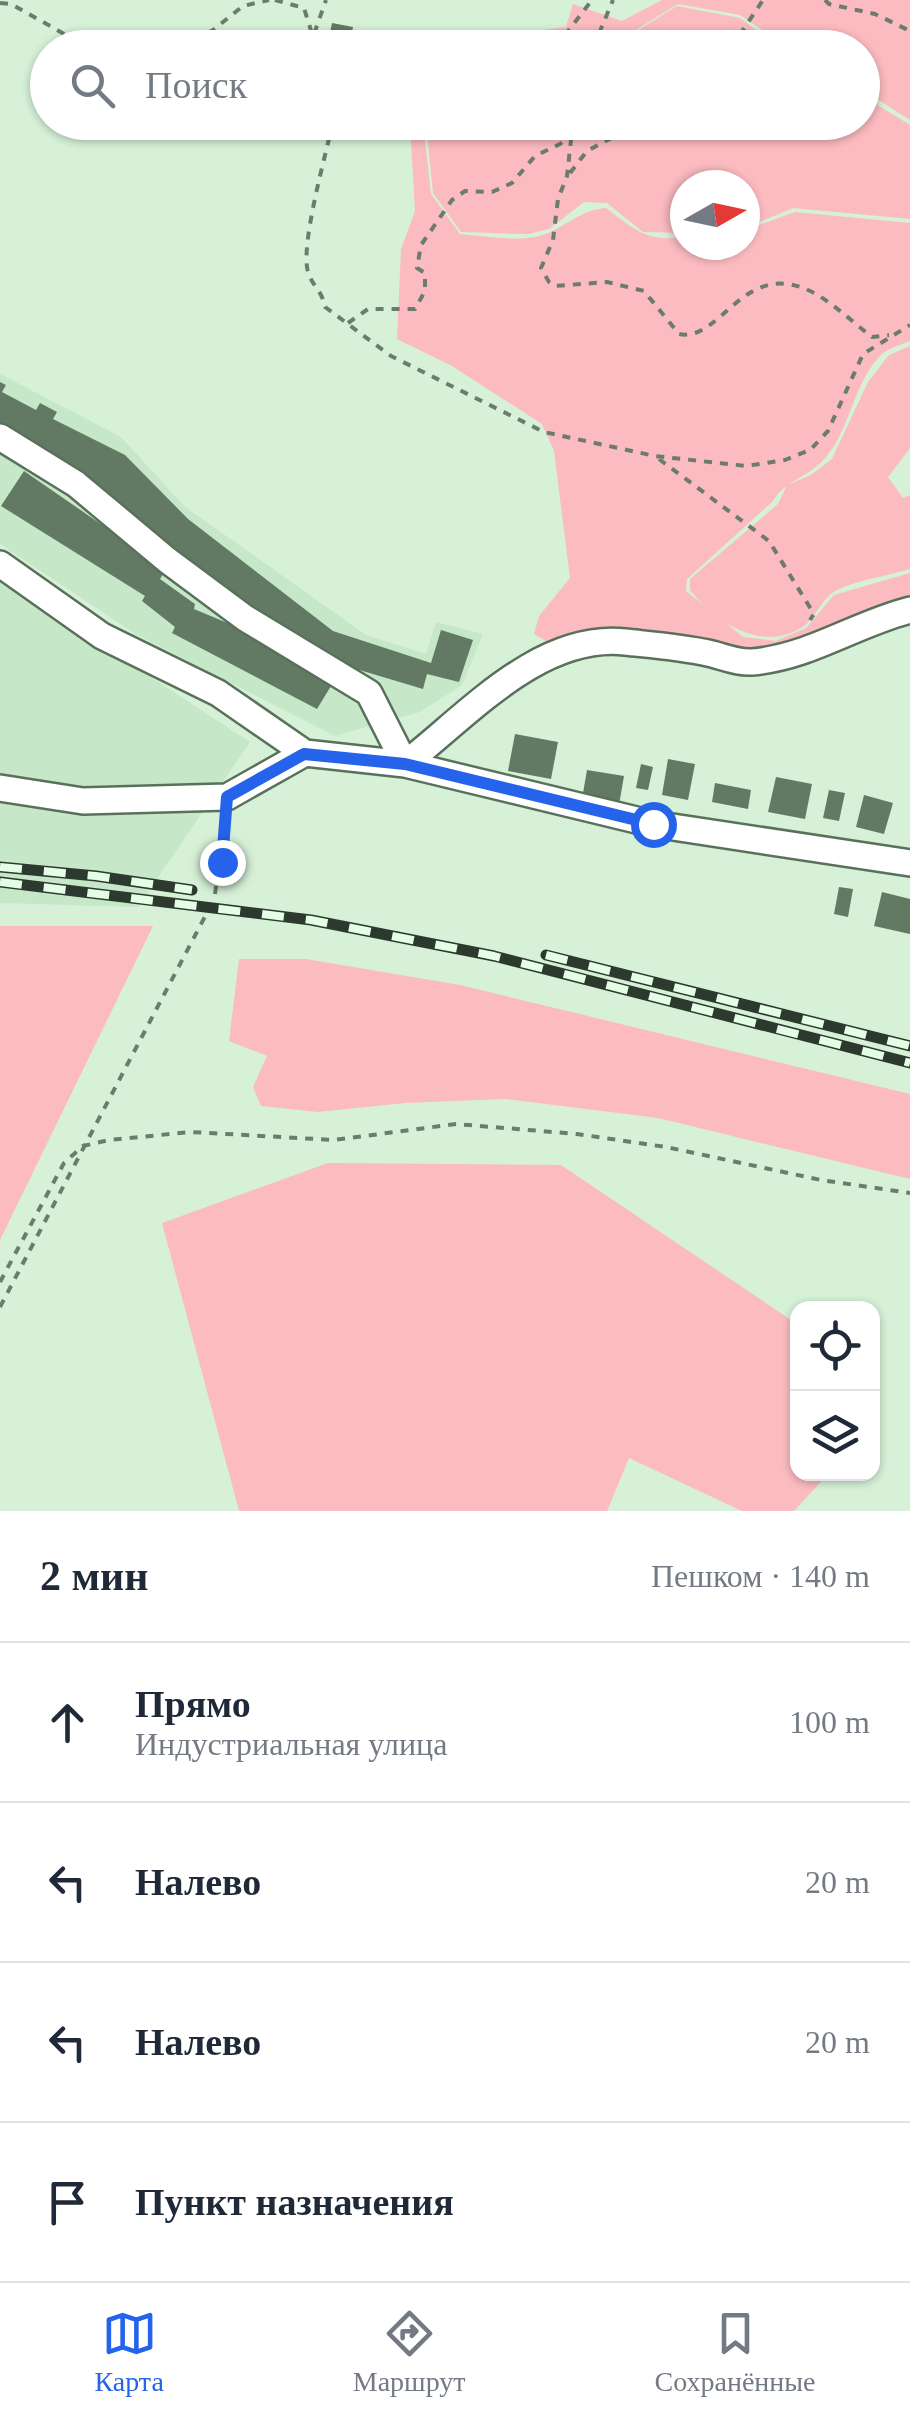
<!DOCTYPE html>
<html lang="ru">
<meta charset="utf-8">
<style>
:root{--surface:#fff;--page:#f6f6f7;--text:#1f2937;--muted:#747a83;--line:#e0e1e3;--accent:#2563eb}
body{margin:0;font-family:"Times New Roman",serif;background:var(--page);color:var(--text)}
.controls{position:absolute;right:30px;bottom:30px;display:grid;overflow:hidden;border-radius:20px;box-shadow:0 2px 8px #0004}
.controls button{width:90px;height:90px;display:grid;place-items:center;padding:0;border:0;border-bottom:2px solid var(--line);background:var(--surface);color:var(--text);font:50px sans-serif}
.compass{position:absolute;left:670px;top:170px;width:90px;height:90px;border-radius:50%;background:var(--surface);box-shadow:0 2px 8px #0004;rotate:81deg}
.stop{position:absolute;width:30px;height:30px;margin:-22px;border:8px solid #2563eb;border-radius:50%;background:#fff}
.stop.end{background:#2563eb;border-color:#fff;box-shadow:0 2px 10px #0008}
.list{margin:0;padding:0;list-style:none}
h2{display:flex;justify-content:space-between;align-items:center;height:130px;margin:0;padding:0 40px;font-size:42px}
h2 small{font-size:32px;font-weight:400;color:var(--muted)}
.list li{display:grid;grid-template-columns:65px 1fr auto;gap:30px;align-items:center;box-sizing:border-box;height:160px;padding:0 40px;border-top:2px solid var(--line)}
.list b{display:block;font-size:38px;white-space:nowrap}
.list p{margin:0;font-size:32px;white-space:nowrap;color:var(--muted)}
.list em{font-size:32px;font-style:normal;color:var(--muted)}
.icon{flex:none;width:55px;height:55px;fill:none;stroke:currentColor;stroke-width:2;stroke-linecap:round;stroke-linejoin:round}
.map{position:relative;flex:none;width:910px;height:1511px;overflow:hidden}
.search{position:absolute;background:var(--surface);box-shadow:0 2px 8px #0004;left:30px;right:30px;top:30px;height:110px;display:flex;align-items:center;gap:25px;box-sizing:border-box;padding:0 35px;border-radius:55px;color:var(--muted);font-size:38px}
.sheet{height:770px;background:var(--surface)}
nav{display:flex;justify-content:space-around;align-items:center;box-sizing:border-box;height:140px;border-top:2px solid var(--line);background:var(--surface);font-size:28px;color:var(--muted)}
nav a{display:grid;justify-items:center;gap:5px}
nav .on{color:var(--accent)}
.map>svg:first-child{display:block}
.built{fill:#c6e7c8}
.green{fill:#fbbbc0}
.building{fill:#627a64}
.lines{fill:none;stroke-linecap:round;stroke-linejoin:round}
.minor-casing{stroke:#59715b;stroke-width:30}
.path{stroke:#6b7c6c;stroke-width:4;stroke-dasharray:8 8;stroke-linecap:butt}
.minor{stroke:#fff;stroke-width:25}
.rail-casing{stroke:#2c392e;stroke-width:11}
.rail{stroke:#e3fee5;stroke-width:8;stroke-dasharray:22;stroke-linecap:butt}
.route{stroke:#2563eb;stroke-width:12}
</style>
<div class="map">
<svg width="910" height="1511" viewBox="0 0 910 1511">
<rect width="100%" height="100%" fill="#d6f1d8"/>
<path class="built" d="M0 374 121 437 184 506 366 635 426 654 436 622 483 634 462 685 420 712 335 736 137 635 0 544Z
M0 578 250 742 138 907 0 903Z"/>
<path class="green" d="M662 0H910V120L863 90 862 48 787 47 740 15 678 4 618 41 615 47H427L429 44 566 27 573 4 622 21Z
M677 6 740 18 779 47H618L619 42Z
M863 96 910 125V219L793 208 745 228V185H685V233L643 232 607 203 584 202 549 229 528 234 461 232 433 193 426 123 862 122Z
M410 123H423L431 194 460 234C488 236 521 244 548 233 569 224 582 210 606 208 635 230 646 242 685 237V245H745V230L795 212 910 223V341C901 345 889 348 882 354 853 382 851 428 826 457 810 477 786 479 773 501L687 579 686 591 743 637 776 641 806 628 834 595 910 573V606L783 655 554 646 534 634 539 616 570 578 554 451 542 424 452 366 397 339 401 249 415 211Z
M910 346V448L888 477 903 498 910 495V569C887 576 856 580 835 591 822 598 816 617 804 626 763 654 716 623 690 590V579L778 504 787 485 811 475 832 459 868 382 889 355Z
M0 926H153L0 1240Z
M239 959H306L460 985 910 1094V1179L658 1118 505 1099 405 1103 318 1112 261 1106 253 1087 267 1056 229 1041Z
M328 1163 561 1165 797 1324 798 1474H828L794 1511H742L629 1458 607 1511H239L162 1223Z"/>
<path class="building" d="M332 23 353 27 349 48 327 47Z
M0 382 6 385 2 392 36 410 40 403 57 412 53 419 125 455 188 519 333 631 431 663 441 630 473 640 459 682 427 674 423 689 336 663 306 646 171 550 96 482 0 422Z
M24 471 166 569 160 579 195 604 194 609 237 627 334 681 317 709 172 633 175 627 142 601 145 596 1 506Z
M515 734 558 742 551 779 508 771Z
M668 759 695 764 688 800 662 795Z
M641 764 653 767 648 790 636 788Z
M587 770 624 776 619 805 582 799Z
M776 777 812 784 805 819 768 812Z
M715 783 751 790 748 809 712 802Z
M829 790 845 793 839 821 823 818Z
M864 795 893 803 884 834 856 827Z
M839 887 853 889 848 917 834 914Z
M882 892 910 899V934L874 926Z"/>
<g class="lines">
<g class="minor-casing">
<path id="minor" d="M0 437 76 484 167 560 245 618 369 693 405 764C467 716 539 633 625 642 653 645 680 647 708 653 722 656 737 663 752 662 810 657 855 624 910 610
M0 564 102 636 218 693 305 753 405 764 653 824 910 863
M0 788 83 801 227 797 305 753"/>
</g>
<path class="path" d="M275 0 304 8 313 37
M825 0 829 4 875 14 910 31
M0 3 11 4 75 40 117 48
M180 48 213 30 243 6 269 0
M318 48 313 37 326 0
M555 48 592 0
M593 48 613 0
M731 48 763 0
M333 122C326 154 300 245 308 272 312 286 322 290 325 307L391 356 544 432 655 456 746 466 785 460 810 450 828 431 863 354 910 325
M573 122 567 176 558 199 553 240 541 268 549 282 555 286 607 282 644 291 679 334C722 343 744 254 816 294 836 306 854 323 872 337L889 335
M570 173 587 151 641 122
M348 323 368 309H415L425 291V273L417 268 421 245 452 200 465 191 492 192 512 183 535 156 560 144 571 135
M659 459 769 541 814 614 810 620
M215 894 225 822
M0 1282 64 1163 83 1146 109 1140 191 1132 334 1140 456 1124 577 1134 666 1147 821 1180 910 1193
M0 1307 210 907"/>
<use href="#minor" class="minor"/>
<g class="rail-casing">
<path id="rail" d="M0 867 96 876 192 890
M0 882 311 920 494 956 910 1063
M546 955 910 1046"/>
</g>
<use href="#rail" class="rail"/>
</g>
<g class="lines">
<path class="route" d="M222 862 227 797 304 754 405 764 653 824"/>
</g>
</svg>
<div class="controls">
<button><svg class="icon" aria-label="locate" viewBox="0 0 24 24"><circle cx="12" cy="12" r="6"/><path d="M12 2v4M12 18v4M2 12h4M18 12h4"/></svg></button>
<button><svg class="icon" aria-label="layers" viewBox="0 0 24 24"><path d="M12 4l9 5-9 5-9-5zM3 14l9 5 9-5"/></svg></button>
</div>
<svg class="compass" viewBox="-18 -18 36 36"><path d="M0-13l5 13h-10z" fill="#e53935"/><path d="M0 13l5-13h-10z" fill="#747a83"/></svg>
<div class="stop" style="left:653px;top:824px"></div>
<div class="stop end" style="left:222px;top:862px"></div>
<div class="search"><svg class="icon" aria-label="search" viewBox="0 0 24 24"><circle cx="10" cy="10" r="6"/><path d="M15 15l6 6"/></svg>Поиск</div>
</div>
<section class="sheet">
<h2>2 мин<small>Пешком · 140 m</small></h2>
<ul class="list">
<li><svg class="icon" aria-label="ahead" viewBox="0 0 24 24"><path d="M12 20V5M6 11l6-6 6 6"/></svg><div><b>Прямо</b><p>Индустриальная улица</p></div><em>100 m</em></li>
<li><svg class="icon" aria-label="left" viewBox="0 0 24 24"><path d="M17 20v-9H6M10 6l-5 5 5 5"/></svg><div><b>Налево</b></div><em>20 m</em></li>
<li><svg class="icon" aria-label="left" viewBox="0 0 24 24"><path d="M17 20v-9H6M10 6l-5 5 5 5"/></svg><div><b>Налево</b></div><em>20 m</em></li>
<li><svg class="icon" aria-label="arrive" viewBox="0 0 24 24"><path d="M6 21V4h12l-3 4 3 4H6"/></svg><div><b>Пункт назначения</b></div></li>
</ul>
</section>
<nav>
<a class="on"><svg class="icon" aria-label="map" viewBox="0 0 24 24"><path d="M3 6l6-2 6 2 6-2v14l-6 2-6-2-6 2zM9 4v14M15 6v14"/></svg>Карта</a>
<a><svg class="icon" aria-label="directions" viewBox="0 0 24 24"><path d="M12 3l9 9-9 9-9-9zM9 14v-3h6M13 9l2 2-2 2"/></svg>Маршрут</a>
<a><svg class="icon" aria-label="saved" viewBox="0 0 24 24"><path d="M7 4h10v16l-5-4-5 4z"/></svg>Сохранённые</a>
</nav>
